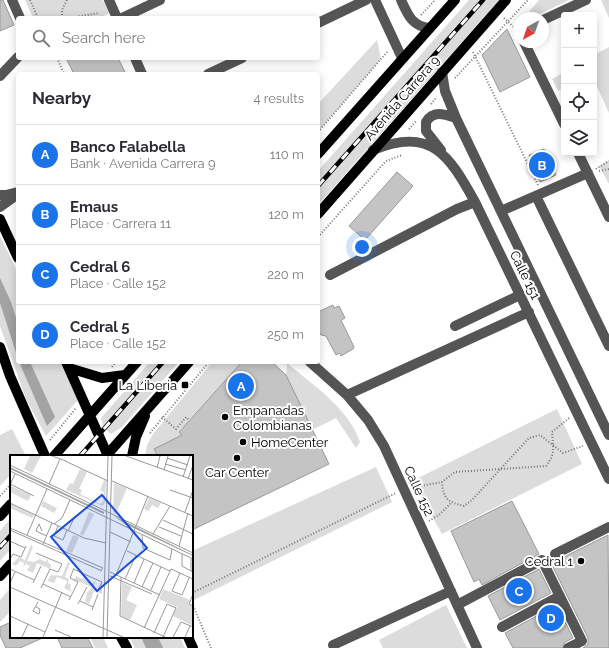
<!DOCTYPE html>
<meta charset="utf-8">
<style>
:root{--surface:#fff;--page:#f2f2f3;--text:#2b2b33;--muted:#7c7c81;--line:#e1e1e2;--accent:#1a73e8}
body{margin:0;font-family:Raleway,sans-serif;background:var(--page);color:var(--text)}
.controls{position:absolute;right:12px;top:12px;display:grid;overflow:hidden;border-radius:4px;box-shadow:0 2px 10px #0003}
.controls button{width:36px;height:36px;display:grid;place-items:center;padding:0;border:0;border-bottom:1px solid var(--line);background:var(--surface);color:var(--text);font:20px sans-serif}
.compass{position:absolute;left:513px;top:12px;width:36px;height:36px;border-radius:50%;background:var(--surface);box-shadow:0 2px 10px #0003;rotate:220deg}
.you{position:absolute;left:362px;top:247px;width:14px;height:14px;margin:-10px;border:3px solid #fff;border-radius:50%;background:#1a73e8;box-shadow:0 0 0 6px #1a73e833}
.badge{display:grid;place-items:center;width:26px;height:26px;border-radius:50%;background:var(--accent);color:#fff;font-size:13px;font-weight:700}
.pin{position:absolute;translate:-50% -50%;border:2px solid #fff;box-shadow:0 1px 4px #0006}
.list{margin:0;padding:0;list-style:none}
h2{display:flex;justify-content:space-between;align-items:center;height:52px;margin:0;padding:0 16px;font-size:17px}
h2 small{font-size:13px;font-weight:400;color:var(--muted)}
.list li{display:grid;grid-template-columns:26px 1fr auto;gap:12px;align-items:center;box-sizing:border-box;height:60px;padding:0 16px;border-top:1px solid var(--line)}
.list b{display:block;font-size:15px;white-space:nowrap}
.list p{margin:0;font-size:13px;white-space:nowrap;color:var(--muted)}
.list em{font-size:13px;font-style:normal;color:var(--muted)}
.icon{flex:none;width:22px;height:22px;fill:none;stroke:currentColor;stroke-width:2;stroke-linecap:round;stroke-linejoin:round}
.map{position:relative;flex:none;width:609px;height:648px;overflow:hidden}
.search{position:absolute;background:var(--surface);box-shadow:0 2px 10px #0003;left:16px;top:16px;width:304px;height:44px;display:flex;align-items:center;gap:10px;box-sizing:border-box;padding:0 14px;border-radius:4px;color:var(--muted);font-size:15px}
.panel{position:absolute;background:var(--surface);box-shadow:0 2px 10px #0003;left:16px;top:72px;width:304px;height:292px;border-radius:4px}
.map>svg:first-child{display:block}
.green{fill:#dcdcdc}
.water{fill:#a3a3a3}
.building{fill:#c4c4c4;stroke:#999}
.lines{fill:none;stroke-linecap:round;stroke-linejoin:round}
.path{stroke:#777;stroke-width:2;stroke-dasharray:1 2;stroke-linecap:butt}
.minor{stroke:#555;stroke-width:10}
.major{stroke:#000;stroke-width:10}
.rail-casing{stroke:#000;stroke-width:4.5}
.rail{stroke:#fff;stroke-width:3;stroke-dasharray:9;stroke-linecap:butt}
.poi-dot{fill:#000;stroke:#fff;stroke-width:1.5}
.labels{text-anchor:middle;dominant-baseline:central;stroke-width:4;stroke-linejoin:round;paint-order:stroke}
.street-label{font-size:13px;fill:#000;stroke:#fff}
.poi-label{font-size:13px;fill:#000;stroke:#fff;text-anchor:end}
.inset-road{fill:none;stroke:#999;stroke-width:1}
.view{fill:#1d4ed8;fill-opacity:0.15;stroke:#1d4ed8;stroke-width:2}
.inset-edge{fill:none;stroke:#000;stroke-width:2}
</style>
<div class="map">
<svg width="609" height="648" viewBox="0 0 609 648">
<rect width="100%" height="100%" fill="#fff"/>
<path class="green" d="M25 0H103L110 13 99 18H33Z
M469 0H499L318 205V171Z
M539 0H569L532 18H524Z
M601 0H609V18Z
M377 40 381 59 318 132V104Z
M609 47V113L594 80V55Z
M564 72V88L558 91 552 79Z
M609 160V184L599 166Z
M0 236 18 273V362H60L78 400 46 436 26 399 0 326Z
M150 362H179L122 427 111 434 104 428 101 418Z
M212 362H242L179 431 182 435 155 450 158 456H145L147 445 153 434Z
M287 363C313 385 349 409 360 442L356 448 336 418 312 430 286 375Z
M557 409 582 464 442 534 412 481Z
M12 429 26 456H11V474L0 486V435Z
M376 467 392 502 194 600 192 595V551Z
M11 518V549L0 561V531Z
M11 587V611L0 622V600Z
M446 605 467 648H383L379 640Z
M90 637H103L108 648H95Z
M129 637H180L185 648H135Z"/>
<path class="water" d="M0 278 11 302 18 324V359L0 303Z
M19 362H30L55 417 47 426Z
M141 637H158L163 648H146Z"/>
<path class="building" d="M0 0H3L14 25 0 31Z
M507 29 530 77 500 92 482 55Z
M66 58H118L126 74H74Z
M544 149 556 175 540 182 529 155Z
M397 172 413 186 365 240 349 226Z
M333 305 334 308 339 306 345 318 341 320 354 347 353 349 341 356 340 353 336 355 326 336 321 335 318 329V312Z
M242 362H272L286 375 329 464 192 530V456H158L154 449 182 435 179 432Z
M512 501 539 554 482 585 479 579 474 582 451 531Z
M608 535 609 648H583L588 644V638L549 559 558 560Z
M539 569 551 593 500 620 488 596Z
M557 605 573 638 565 642 562 648H513L505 633Z
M11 622V637H45L20 648H6L0 635V627Z
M57 637H87L93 648H62Z"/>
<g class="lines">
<path class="path" d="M30 0 38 18
M421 15 435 0
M62 18V10L67 0
M70 18 99 13
M504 18 519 32
M473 52 538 185
M57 58 64 74
M455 78 528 0
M431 104 437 97
M409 129 416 121
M318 132 388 51
M596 169 609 161
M599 171 609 169
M318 237 386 161 402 155
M112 367 116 362
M162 417 176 429 186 417 189 420
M569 418 552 432C553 448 556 453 546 466L455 472 442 482C443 499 448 502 464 506L472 500 529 438 540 435 563 453 583 446
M150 433 209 362
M50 440 76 408
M415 487 442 482
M0 496 11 484
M429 521 439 515 451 503
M192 593 396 493
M192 603 211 648"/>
<path class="minor" d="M12 0 20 18
M109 0 117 18
M375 0 402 58
M401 0C408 15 412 26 429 28
M122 18 160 0
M543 20 586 0
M318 23 366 0
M524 42 564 124
M135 58 142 74
M442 72 445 91 456 118 609 435
M208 74 242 58
M0 76 18 57
M373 150C431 126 449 155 475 202L609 479
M441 150 426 131V122C433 110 444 114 456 118
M578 153 609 217
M0 195H6L18 192
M536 196 609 346
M0 207 18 194
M501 211 588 173
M330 275 457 209 475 202
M455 326 520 295
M310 362 347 395 368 420 384 446 477 648
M347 395 529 312
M555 554 609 527
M457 605 542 560 582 641 568 648
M502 627 560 596
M333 645 451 591"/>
<path class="major" d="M318 154 455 0
M318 214 506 0
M0 219 18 258
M0 347 10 376 45 456
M66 362 108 456
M69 368 102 378 125 375
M54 456 137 362
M106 456 189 362
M132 456 136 437 145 416
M0 516 11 504
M0 576 11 564
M121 637 127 648
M188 637 193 648"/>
<g class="rail-casing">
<path id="rail" d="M318 186 483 0
M80 456 163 362
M0 547 11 535"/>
</g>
<use href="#rail" class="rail"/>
</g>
<g class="poi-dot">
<rect x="181" y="381" width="8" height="8" rx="2"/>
<circle cx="225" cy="417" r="4"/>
<circle cx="243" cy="442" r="4"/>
<circle cx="237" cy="458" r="4"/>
<circle cx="581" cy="561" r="4"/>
</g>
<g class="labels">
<g class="street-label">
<text transform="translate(402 98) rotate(-49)">Avenida Carrera 9</text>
<text transform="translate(525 275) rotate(64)">Calle 151</text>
<text transform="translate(419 491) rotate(65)">Calle 152</text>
</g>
<g class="poi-label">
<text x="177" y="385">La Liberia</text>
<text x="233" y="410" text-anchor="start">Empanadas<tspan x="233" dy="15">Colombianas</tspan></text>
<text x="251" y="442" text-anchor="start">HomeCenter</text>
<text x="237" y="472" text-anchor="middle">Car Center</text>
<text x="573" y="561">Cedral 1</text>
</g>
</g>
<g transform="translate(10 455)">
<rect width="183" height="183" fill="#fff"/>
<path d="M20 1H31L22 18 14 14ZM70 14 77 17 69 34 72 35 70 39 90 49 93 47 94 37 90 36 94 25 96 26 95 47 93 51 56 35 60 28 63 29ZM104 28 117 33 106 59 103 57ZM1 31 21 40 18 46 0 37ZM139 43 151 48 148 53 142 50 139 56 134 54ZM33 46 47 53 44 58 31 51ZM1 49 24 60 22 63 0 53ZM79 57 84 59 73 81 70 79ZM63 80 69 82 62 98 56 96ZM21 90 23 92 17 106 24 107 30 104 36 107 38 103V107L41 110 40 114 27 108 23 118 17 115 20 111 16 109 13 112 14 108 10 106 6 111 2 109 9 102 15 105ZM58 107 60 108 55 122 59 124 58 128 61 130 60 134 62 137 54 133 57 126 47 122 44 128 37 126 41 120 52 121ZM66 121 72 124 76 121 75 125 83 128 86 125 83 133 88 136 92 128V139L84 136 79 149 75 147 77 138 82 132 64 125ZM112 127 122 132 116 145 127 150 120 165 111 161ZM153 134 180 145 178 149 183 152V171L163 161 167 152 149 144Z" fill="#dcdcdc"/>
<path d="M0 12 94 57V59L0 14ZM104 61 183 100V101L115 69Z" fill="#a3a3a3"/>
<path class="inset-road" d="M42 1 56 6M116 1 183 25M157 3 178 10M55 6 98 26M155 9 176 15M0 10 183 98M147 13 150 1M154 15 158 1M0 16 183 104M173 22 180 1M178 24 183 10M102 26 183 61M0 29 24 41M39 29 50 4M0 30 5 19M160 35 183 43M0 48 74 83 96 88M175 57 183 35M153 65 183 79M44 69 52 63 60 45M48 71 44 81 53 85 57 75M149 72 171 81M0 73 93 113 91 115M0 75 92 116M32 76 29 69 26 76 37 81M58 76 64 63M100 77 121 87M143 79 160 51M17 80 37 34M132 80 133 93 160 105 162 94M0 86 15 93M33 89 42 68M169 91 178 58M117 96 160 116M26 98 52 109 48 117 40 114 31 133M172 99V111L183 117M0 104 3 99 11 102 16 91M0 114 24 125M63 114 92 127 88 135M181 116V103M100 117 150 140M170 118 162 136 172 140 179 123M106 120 138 41M100 121 142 139M111 122 110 161 155 182M115 124 126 100M0 128 5 117M23 128 31 111M124 128 134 104M33 129 61 142M0 132 113 182M132 132 143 108M141 135 151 112M183 139 179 149 183 151M59 145 68 127 60 123 64 113M70 146 83 152M68 149 77 132M26 152 30 154 29 159 23 156 28 147M82 155 88 139M0 161 35 177M134 173 161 114 183 124M45 175 61 182M144 178 157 149 166 153 153 182M12 182 18 169M33 182 52 137M93 182 98 1M97 182 102 1M163 182 171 167 183 172M175 182 180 171"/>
<path class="view" d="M92 40 137 93 87 136 41 82Z"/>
<rect width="183" height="183" class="inset-edge"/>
</g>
</svg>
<div class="controls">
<button>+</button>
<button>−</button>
<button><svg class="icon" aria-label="locate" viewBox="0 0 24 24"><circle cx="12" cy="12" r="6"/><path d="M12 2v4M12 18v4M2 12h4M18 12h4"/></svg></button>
<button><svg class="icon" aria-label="layers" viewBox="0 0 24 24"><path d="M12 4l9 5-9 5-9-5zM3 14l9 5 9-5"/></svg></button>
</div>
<svg class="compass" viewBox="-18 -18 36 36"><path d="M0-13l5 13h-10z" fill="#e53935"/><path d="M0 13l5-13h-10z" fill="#7c7c81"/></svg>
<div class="you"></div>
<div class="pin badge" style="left:241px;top:386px">A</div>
<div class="pin badge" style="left:542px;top:165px">B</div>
<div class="pin badge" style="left:519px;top:591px">C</div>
<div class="pin badge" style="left:551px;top:618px">D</div>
<div class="search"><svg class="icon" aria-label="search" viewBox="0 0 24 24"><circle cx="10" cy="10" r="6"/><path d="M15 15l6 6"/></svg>Search here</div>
<section class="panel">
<h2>Nearby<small>4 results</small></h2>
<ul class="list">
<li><span class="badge">A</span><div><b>Banco Falabella</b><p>Bank · Avenida Carrera 9</p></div><em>110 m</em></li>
<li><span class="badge">B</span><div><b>Emaus</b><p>Place · Carrera 11</p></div><em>120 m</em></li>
<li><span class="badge">C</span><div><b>Cedral 6</b><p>Place · Calle 152</p></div><em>220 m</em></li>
<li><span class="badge">D</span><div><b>Cedral 5</b><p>Place · Calle 152</p></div><em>250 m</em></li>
</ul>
</section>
</div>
